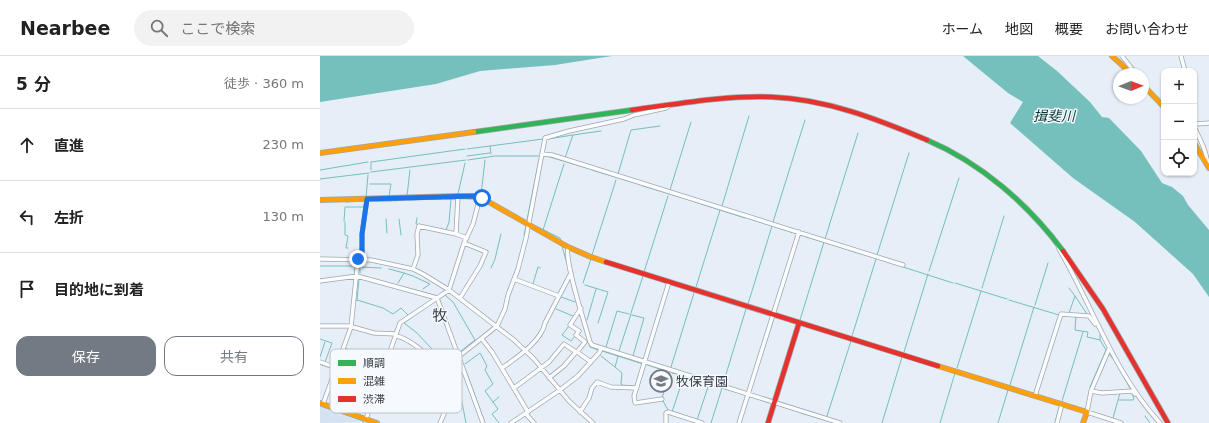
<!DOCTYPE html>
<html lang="ja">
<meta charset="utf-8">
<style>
:root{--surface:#fff;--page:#f2f2f2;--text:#222;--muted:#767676;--line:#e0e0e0;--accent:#737a83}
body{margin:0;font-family:"DejaVu Sans","Noto Sans JP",sans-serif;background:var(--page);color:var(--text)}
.controls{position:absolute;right:12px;top:12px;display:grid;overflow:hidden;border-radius:8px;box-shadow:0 1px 3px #0004}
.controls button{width:36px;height:36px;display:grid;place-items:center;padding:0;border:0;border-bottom:1px solid var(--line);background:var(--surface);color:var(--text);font:20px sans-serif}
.compass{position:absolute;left:793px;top:12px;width:36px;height:36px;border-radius:50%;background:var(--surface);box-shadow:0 1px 3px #0004;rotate:89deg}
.stop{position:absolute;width:12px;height:12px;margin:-9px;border:3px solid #1a73e8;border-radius:50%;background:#fff}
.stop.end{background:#1a73e8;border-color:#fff;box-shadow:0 1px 4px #0008}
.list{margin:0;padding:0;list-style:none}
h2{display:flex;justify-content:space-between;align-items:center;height:52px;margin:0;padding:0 16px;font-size:17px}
h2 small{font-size:13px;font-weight:400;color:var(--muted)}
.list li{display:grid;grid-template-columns:26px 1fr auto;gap:12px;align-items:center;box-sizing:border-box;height:72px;padding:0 16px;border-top:1px solid var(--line)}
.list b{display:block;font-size:15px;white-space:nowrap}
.list em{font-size:13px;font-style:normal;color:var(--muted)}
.actions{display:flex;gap:8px;padding:12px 16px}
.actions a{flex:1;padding:9px 0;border:1px solid var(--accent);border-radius:12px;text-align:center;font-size:14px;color:var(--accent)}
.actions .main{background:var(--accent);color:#fff}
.icon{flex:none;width:22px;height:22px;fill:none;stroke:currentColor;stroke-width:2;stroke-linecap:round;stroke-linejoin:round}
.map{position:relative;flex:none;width:889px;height:367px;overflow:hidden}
header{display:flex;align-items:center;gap:24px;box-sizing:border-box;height:56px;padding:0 20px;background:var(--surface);border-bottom:1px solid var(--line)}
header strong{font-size:19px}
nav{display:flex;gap:22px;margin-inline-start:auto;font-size:14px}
.search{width:280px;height:36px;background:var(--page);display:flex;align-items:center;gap:10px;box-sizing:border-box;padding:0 14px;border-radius:22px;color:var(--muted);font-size:15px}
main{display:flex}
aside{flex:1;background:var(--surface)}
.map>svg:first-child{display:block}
.built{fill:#d5e2f2}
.water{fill:#75c0bd}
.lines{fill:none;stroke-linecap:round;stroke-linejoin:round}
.stream{stroke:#75c0bd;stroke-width:1}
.street-casing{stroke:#a0a6ae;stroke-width:5}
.fast-casing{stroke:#a0a6ae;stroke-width:6}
.slow-casing{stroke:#a0a6ae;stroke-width:6}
.jam-casing{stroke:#a0a6ae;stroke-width:6}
.street{stroke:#fbfcfe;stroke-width:3.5}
.fast{stroke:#30b455;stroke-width:4.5}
.slow{stroke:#ff9f0a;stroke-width:4.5}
.jam{stroke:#e5322d;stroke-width:4.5}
.route{stroke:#1a73e8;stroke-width:5}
.labels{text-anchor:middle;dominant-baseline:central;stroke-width:3;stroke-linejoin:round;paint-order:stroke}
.poi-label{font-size:13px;fill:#353c44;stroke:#f6fafe;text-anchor:start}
.water-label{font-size:14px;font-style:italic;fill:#073936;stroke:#f6fafe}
.quarter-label{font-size:15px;fill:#353c44;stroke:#f6fafe}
.key{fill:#f6fafe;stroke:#bcc1c6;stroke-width:1}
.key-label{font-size:11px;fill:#353c44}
</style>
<header>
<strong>Nearbee</strong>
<div class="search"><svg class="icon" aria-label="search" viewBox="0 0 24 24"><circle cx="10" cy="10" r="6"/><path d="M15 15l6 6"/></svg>ここで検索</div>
<nav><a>ホーム</a><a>地図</a><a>概要</a><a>お問い合わせ</a></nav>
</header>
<main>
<aside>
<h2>5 分<small>徒歩 · 360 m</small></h2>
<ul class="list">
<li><svg class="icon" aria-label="ahead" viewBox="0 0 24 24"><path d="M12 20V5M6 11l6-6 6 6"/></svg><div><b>直進</b></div><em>230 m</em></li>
<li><svg class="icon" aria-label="left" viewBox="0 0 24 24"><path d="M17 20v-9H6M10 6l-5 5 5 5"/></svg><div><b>左折</b></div><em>130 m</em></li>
<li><svg class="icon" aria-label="arrive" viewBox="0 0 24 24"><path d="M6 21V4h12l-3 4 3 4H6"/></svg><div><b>目的地に到着</b></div></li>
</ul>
<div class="actions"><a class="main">保存</a><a>共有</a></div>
</aside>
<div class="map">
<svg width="889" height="367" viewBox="0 0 889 367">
<rect width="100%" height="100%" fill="#e6eef7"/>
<path class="built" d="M0 351 42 366 0 367Z"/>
<path class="water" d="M0 0H292L235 9 160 15 116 28 0 46Z
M643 0H718L737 15 770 46 782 61 789 62 821 95 842 127 852 131 863 140 868 149 889 174V241L873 218 815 166 753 122 690 67 703 46 688 37Z"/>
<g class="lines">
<path class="stream" d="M253 79 281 75
M228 83 253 79 245 102
M147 93 170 90
M171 98 170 90 223 83
M147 100 170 97
M224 100 230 101 270 113
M148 104 175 100H220
M0 114 48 106
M51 114V106L145 93
M272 114 322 129
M51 116 146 104
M298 118 311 74 340 70
M0 123 49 117
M50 128H71L69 140
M323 130 373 145
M350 134 371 66
M136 138H138L145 107
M141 138H158
M161 139 165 104
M87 140 90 114
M46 141 48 119
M131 143H136
M88 144 121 143
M50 145H72
M74 145 84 144
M375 146 425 162
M402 150 429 60
M26 151H44L45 145 26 146
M97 162 96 168 126 174 129 166 131 143H125
M427 162 477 178
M66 163 67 177
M79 163 81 179
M207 164 219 104
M24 165 25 151
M25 166V179L28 180 26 192H28
M453 166 485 64
M214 169 240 182 241 185
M223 174 244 108
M204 179 206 170
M480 179 529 194
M505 183 538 77
M242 190 247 208
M531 195 556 202
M272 199 296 124
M557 199 589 97
M0 210H35V215
M583 211 633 227
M171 212 175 203 181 178
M69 213 84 217
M609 215 639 122
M324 216 348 140
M40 217V211L61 212
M0 223 11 222
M78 227 84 217 93 220 110 228 103 233
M263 227 271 203
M635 227 687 243
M213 228 218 211 220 212
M265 229 288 236 278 267
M84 231 117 240
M376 231 400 154
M662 232 684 160
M749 232 755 240
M241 241 255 246
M119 242 126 262
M121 242 125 239 133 246 155 284 141 295
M37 244 39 223
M689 244 739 259
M36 245 37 244 63 252 73 258 81 252 89 260
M428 248 452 170
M109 249 84 267 97 277 126 308 136 300
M715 249 728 207
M236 253 253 260
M311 257 323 220
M749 257 755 240 767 258
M312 259 324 262 313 300
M756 260 755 274 768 276 767 281 780 284 786 294 770 331
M267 264 276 233
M480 264 504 186
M249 270 242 279 251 285 255 280
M780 279V284
M532 280 556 203
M0 283 12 287 5 306
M269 287 270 291 278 294
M286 291 297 255 309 258
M25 292 64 306
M282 295 323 308
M299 295 311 258
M584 296 608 218
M789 299H790L794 304
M281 300 295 311
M298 300 295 311 302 317 301 328 302 329 313 330
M0 301 5 286
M0 308 14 313
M145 308 160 297 167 310 165 314 173 328 165 335 178 353 172 358 179 367
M325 308 345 315
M351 311 374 237
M637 312 661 235
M799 312 811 334
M142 313 132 321 141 341 146 367
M146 315 165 367
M352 317 375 323
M28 318 56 329 55 333
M780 319 786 305
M377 324 401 332
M403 328 426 253
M690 329 714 251
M11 331 17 314
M402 332 426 339
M430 340 449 347
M342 342 350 316
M799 344H813L814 342 812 338
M343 345 348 354
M742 345 763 276
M173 346 179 341
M457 349 479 356
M0 350 43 365V367
M352 356 364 320
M353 356 363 359
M481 357 514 367
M366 360 377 364 389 328
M507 360 531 285
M825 360 830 367
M793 362 800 337
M391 367 402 332
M562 367 582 301
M620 367 635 317
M678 367 688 334
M735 367 739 352"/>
<g class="street-casing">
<path id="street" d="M802 0 816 18
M861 0 865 15
M874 66 876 68 889 67
M874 71C880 83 887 96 888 110
M222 98 232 99 583 209
M136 178 138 140
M738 189 739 193C773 251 794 317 840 367
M248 191C244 205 265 268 270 286L272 289 520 367
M0 203 51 204 93 213 103 218 129 234 194 284 214 303 249 345 273 367
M42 203V178L47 143
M93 213 98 199 97 178 99 170 136 178 147 182
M194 223 239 240
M0 225 37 220 117 242 163 367
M140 242 160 210 166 196 144 187
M261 252 250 269 259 275 256 279 265 286 257 296 271 306
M0 270H29L54 277 76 278
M76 280C91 282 115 306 127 316L135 333 120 367
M162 283 172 296 208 356
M789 293 771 335 767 356 801 367
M0 306 127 351
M182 312C196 302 222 285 225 267L251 217
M123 313 177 270 185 253 188 239 198 213 206 182 225 82 249 75 304 63 314 59 346 52 349 50
M229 322 244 310 256 296H257
M194 332 229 306 244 288 256 296
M771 335 782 337 812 335 815 338
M95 340 115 306
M715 340 741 258 769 260 775 268
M342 343 315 347 314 340 349 226
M3 348 31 271 38 203
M260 356 269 342 272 332 277 326 291 331 317 332
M206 358 214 367
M46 363 80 267 129 234 144 187 153 168 160 141
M191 367 240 334 258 320 279 297 281 293
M346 367V357L348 356 382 367
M419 367 479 176
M737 367 742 348"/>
</g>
<g class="fast-casing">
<path id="fast" d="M154 76 312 54
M607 84C661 107 708 148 743 195"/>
</g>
<g class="slow-casing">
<path id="slow" d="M792 0 812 18
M823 29 844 51
M874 87 889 112
M0 97 154 76
M0 144 139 140 160 141 248 191 271 201 286 206
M618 310 767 356 763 367
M0 347 57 367"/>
</g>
<g class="jam-casing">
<path id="jam" d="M312 54C358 48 405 39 452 41 506 43 557 63 607 84
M743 195 783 253 848 367
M286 206 618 310
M448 367 479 267"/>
</g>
<use href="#street" class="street"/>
<use href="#fast" class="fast"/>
<use href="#slow" class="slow"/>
<use href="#jam" class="jam"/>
</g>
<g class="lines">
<path class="route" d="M38 203H42V178L47 143 154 140 162 142"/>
</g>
<defs>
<g id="school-ring" transform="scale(1.15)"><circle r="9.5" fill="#f6fafe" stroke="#737a83" stroke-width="1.5"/><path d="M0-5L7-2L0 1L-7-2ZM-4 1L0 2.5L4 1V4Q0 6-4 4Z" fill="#737a83"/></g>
</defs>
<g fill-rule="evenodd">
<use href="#school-ring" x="341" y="325"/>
</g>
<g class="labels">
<g class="poi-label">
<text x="356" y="325">牧保育園</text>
</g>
<g class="water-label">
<text x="734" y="60">揖斐川</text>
</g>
<g class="quarter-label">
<text x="120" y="260">牧</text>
</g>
</g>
<rect x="10" y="293" width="132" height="64" rx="6" class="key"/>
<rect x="18" y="304" width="18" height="6" fill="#30b455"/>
<rect x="18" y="322" width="18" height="6" fill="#ff9f0a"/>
<rect x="18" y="340" width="18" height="6" fill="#e5322d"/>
<g class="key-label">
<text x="43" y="311">順調</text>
<text x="43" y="329">混雑</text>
<text x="43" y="347">渋滞</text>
</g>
</svg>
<div class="controls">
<button>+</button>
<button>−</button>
<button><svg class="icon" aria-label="locate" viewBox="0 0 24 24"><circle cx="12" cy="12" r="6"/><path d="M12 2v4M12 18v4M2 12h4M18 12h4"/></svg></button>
</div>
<svg class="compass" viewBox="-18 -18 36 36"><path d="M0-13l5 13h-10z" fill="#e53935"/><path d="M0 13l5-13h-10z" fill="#767676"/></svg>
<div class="stop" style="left:162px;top:142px"></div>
<div class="stop end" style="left:38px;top:203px"></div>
</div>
</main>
